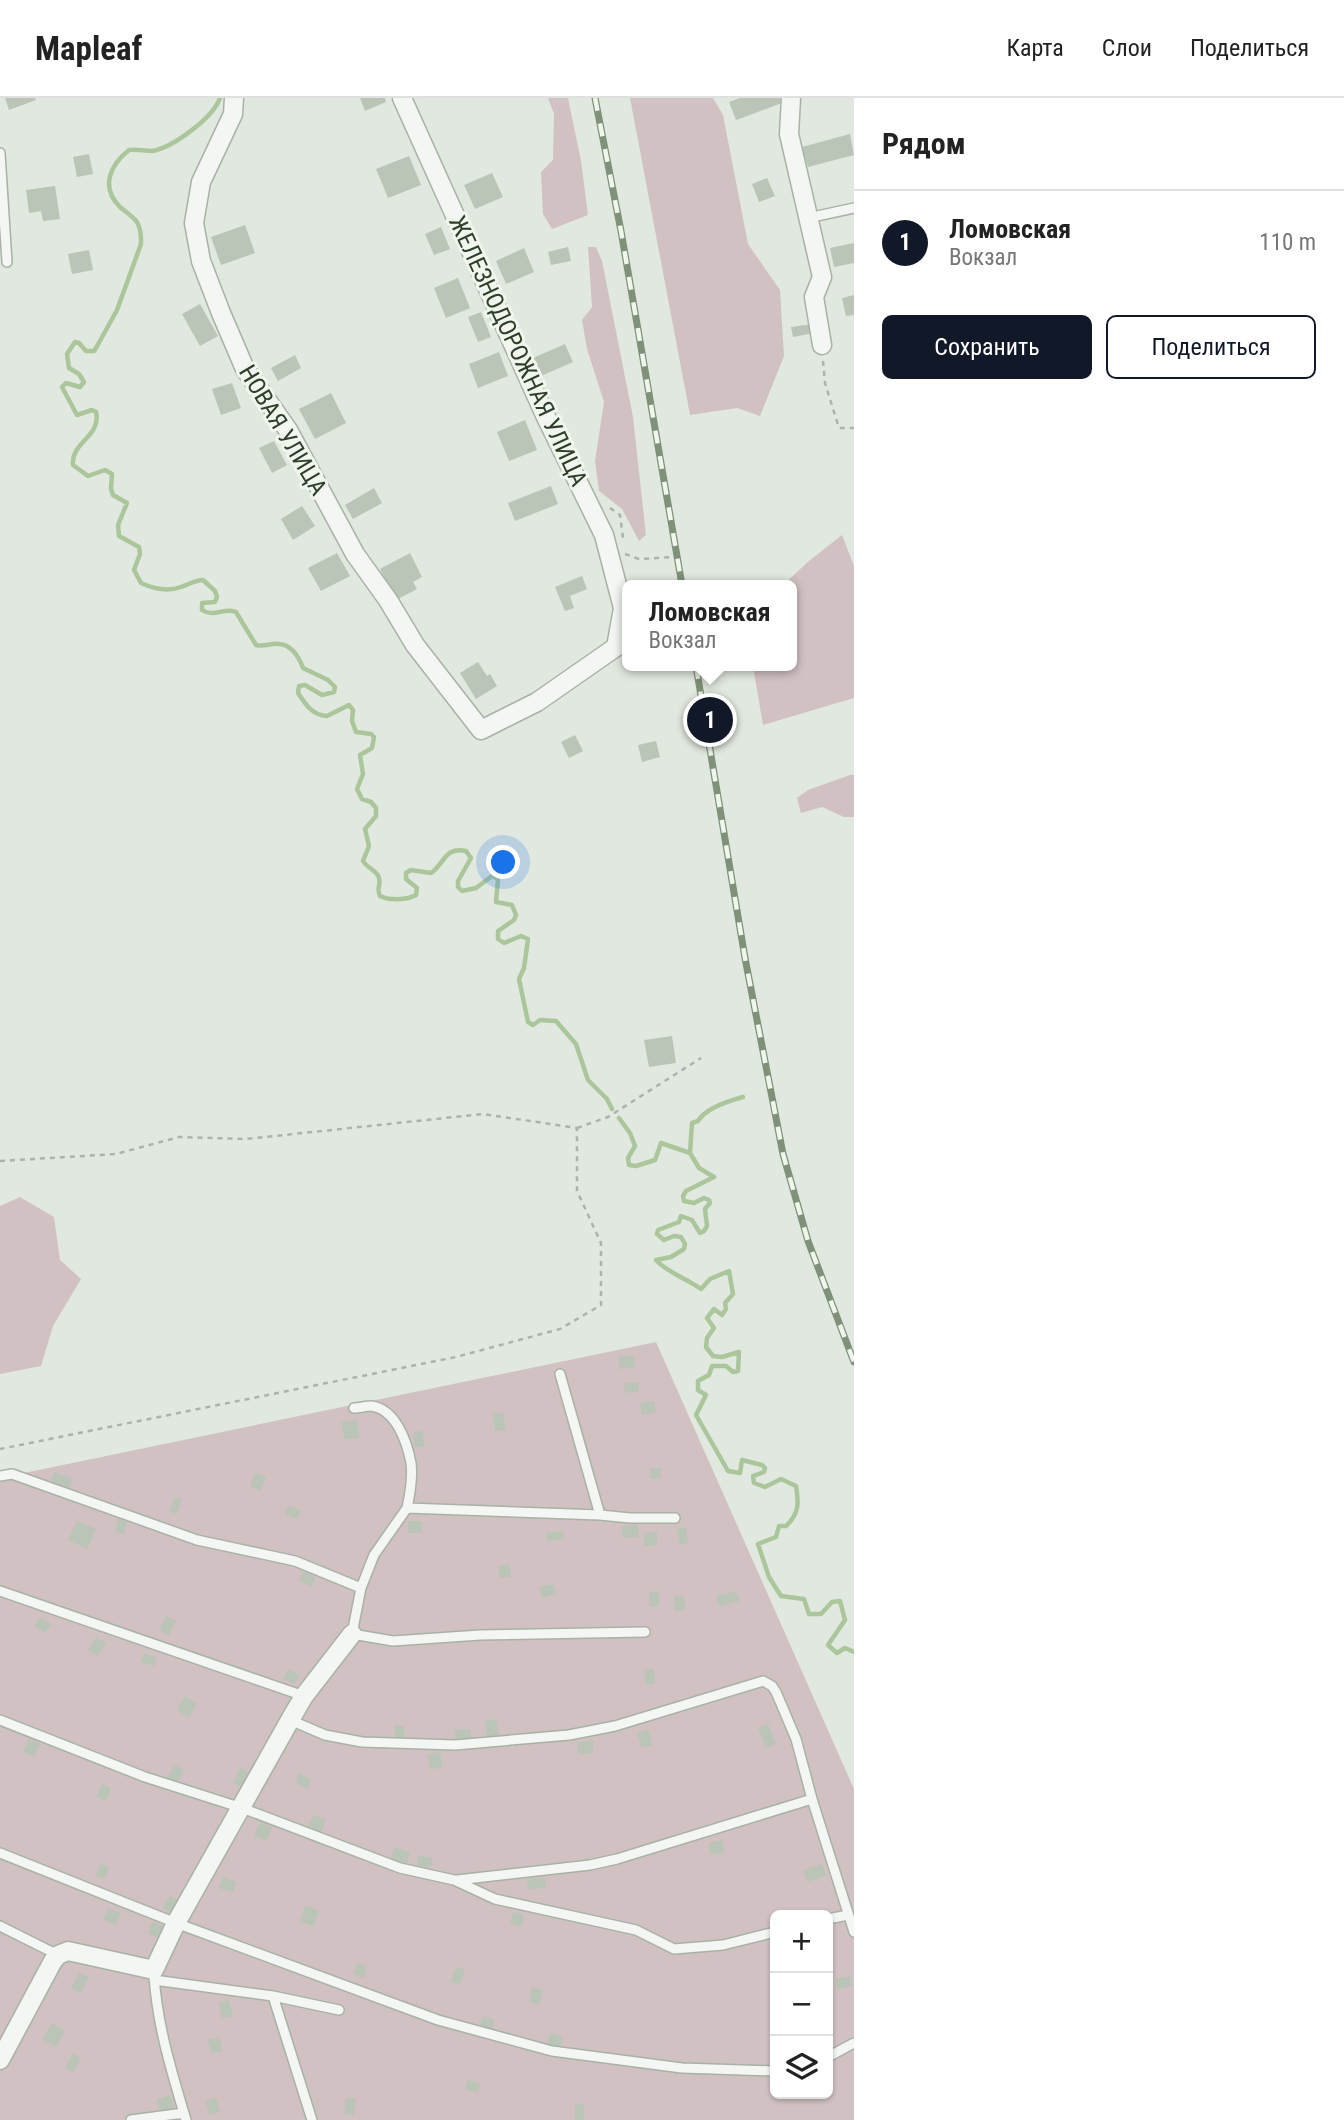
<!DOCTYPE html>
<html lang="ru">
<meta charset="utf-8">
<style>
:root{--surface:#fff;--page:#f6f6f6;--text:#222;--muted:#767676;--line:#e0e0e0;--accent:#111827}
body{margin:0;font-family:"Roboto Condensed",sans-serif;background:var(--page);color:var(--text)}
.controls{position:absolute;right:21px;bottom:21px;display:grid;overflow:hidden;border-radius:10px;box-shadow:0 2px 5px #0004}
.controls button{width:63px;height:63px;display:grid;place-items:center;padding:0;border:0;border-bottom:2px solid var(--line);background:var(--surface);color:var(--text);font:35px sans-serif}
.you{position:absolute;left:504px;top:765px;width:24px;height:24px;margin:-18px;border:5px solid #fff;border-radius:50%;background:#1a73e8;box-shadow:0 0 0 10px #1a73e833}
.badge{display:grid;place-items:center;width:46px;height:46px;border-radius:50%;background:var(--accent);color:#fff;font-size:23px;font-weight:700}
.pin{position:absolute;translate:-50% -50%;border:4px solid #fff;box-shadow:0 2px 7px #0006}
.popup{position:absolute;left:622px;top:482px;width:175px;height:91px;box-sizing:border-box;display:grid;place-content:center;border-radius:10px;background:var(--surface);filter:drop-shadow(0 2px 5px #0005);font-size:23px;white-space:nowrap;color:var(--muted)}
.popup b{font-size:26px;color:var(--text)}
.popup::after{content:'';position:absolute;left:50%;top:100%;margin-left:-14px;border:14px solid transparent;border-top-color:var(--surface)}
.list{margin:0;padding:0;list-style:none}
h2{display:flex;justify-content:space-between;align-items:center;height:91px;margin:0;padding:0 28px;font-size:30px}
h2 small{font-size:23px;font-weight:400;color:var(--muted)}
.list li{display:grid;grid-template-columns:46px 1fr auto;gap:21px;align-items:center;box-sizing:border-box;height:105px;padding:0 28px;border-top:2px solid var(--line)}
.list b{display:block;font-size:26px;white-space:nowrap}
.list p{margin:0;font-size:23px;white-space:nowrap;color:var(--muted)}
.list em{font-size:23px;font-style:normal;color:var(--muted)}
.actions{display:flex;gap:14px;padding:21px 28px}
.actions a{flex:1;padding:16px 0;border:2px solid var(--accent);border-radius:10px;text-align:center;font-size:24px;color:var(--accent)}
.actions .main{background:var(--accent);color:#fff}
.icon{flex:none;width:38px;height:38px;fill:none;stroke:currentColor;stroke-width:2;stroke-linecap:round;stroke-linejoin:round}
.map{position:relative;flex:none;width:854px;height:2022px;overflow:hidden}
header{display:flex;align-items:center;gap:42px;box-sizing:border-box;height:98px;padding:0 35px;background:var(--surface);border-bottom:2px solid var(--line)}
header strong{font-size:33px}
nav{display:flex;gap:38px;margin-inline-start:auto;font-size:24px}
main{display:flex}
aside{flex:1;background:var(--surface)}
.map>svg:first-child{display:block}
.green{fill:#d1c1c3;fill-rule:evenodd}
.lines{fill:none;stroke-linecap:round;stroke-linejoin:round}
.stream{stroke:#abc69b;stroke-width:4.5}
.building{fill:#bac4b7}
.service-casing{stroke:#a8b2a5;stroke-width:12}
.minor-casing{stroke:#a8b2a5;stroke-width:21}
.path{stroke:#acb4aa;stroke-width:2.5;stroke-dasharray:5 5;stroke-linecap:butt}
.service{stroke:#f3f6f2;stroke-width:9}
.minor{stroke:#f3f6f2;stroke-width:18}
.rail-casing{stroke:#7f9179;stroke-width:7}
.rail{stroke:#f0f5ee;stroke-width:4.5;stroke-dasharray:13;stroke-linecap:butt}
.labels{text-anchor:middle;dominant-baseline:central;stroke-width:6;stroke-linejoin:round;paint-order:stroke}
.street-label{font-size:24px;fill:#2e3e29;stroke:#f0f5ee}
</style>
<header>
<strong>Mapleaf</strong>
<nav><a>Карта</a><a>Слои</a><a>Поделиться</a></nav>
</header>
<main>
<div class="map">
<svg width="854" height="2022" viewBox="0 0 854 2022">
<rect width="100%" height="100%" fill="#e1e8df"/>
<path class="green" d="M548 0H568L581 63 588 117 552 131 543 116 541 74 553 62 554 16Z
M630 0H713L723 17 748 146 780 192 784 258 760 318 737 310 690 317Z
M588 149H596L602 163 633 319 646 437 639 443 622 411 599 393 595 363 604 304 587 251 582 222 592 209Z
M842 437 854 468V600L763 627 753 568H792V487H783L809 463Z
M850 677H854V719H844L822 709 801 715 797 700 808 692Z
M20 1099 54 1119 60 1162 81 1181 53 1228 41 1268 0 1276V1108Z
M656 1244 854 1691V2022H0V1380ZM775 1817H828V1996H775Z"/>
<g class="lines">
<path class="stream" d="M220 0C213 20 172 50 152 53 144 53 137 51 129 52 110 67 100 89 120 109 126 114 132 118 137 124 141 131 141 138 141 146L117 212 96 250 94 253H86L79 245 75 244 67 256 69 270 79 276 84 284 80 289 66 285 62 289 77 317 92 312 96 314C102 338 70 345 73 367L88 378 105 372 112 376 111 391 113 397 127 405 118 427 119 438 139 449 140 456 134 472 141 485C154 491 167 494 181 489 190 486 195 482 203 482L215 493 217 499 215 504 202 505V512C214 520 224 509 236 514L256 547C264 549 271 545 279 546 292 547 299 559 303 570L328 582 335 589 334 594 322 597 305 587 299 588 298 595C306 607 312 617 327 618L349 607 353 612 352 623 356 634 371 636 374 639 372 650 360 657 363 676 357 691 362 701 371 704 376 710V718L365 731 369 748 363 763C367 770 378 773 379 780 381 788 376 790 380 798 390 803 407 802 416 797L417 790 406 781V775L411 772 431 775C445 765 445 748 466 753L471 760 458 783V789L462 793 476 790 492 778 498 781 496 804 512 807 516 817 514 822 498 833V841L504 845 521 838 528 841 524 870 519 881 528 924 533 927 540 922 556 923 576 946 588 982 607 1001 612 1011
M619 1020 630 1035 635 1048 628 1060 629 1067 636 1068 655 1062 661 1045 690 1055 699 1070 714 1079 686 1093 683 1098 684 1103 694 1105 704 1100 709 1102 710 1105 705 1111 707 1128 704 1133 700 1135 692 1122 681 1118 679 1124 658 1132 657 1136 664 1142 674 1138 681 1139 685 1146 684 1151 671 1159 656 1162C668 1175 686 1180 701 1191L710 1181 729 1173 733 1196 725 1205 726 1211 722 1217 714 1211 707 1220 714 1230 707 1240 706 1249 713 1258 722 1259 739 1254 738 1273 733 1274 726 1268H712L709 1277 698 1283V1292L706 1297 696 1317 728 1373 740 1375 742 1362 762 1367 765 1370 764 1374 753 1378 754 1385 765 1389 781 1381 796 1388C799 1405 799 1416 786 1428H779L776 1439 758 1446 769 1479 781 1498 804 1501 809 1516H821L832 1504 840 1503 845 1522 828 1547 837 1555 845 1550 854 1554
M690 1055 692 1025 698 1023C706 1010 728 1003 743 999"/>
</g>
<path class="building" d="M5 0H35L36 2 9 12Z
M360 0H385L386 4 365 13Z
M740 0H780L782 5 736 22 729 4Z
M850 36 854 57 808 69 802 49Z
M89 56 93 76 77 79 73 59Z
M409 58 421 87 388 100 376 71Z
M492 75 503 99 475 111 464 87Z
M767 80 775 98 759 104 752 86Z
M55 88 60 121 43 123 41 113 29 115 26 92Z
M245 127 255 155 221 167 211 139Z
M441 129 450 151 434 157 425 136Z
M854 145V165L834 169 830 150Z
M568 149 571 163 551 167 548 154Z
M524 150 534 174 506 186 496 163Z
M89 152 93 172 72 176 68 156Z
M458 180 470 210 446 220 434 190Z
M854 197V217L846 218 842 200Z
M200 206 218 238 200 248 182 216Z
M481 214 491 239 478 244 468 219Z
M812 226 814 235 793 239 791 229Z
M565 246 573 264 541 278 533 260Z
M499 254 508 278 478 290 469 266Z
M295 257 301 270 278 283 271 270Z
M232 285 241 310 221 317 212 291Z
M331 295 346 325 315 341 299 311Z
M525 322 537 352 509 363 497 334Z
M274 343 287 367 272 375 259 350Z
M551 388 558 406 515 423 508 405Z
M374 390 382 405 353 421 345 407Z
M302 408 315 428 293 442 281 421Z
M337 455 350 478 321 493 308 470Z
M410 455 422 479 413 484 417 491 396 502 380 471Z
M582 478 587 491 570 498 574 510 565 513 555 489Z
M478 564 487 578 490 576 497 588 476 601 460 575Z
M575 637 583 653 569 660 561 644Z
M656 643 660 659 642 664 638 647Z
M672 938 676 965 649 969 644 942Z
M633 1257 635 1269 620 1271 618 1259Z
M638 1284 639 1293 625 1295 624 1286Z
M654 1303 656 1314 642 1317 640 1305Z
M503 1315 506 1332 495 1333 493 1316Z
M357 1322 359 1340 344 1341 342 1324Z
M422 1333 425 1348 415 1350 413 1334Z
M650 1370H661V1380L650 1381Z
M54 1374 72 1380 69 1392 50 1386Z
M255 1375 266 1379 261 1393 250 1389Z
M175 1399 182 1401 177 1416 169 1413Z
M288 1408 301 1412 298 1421 285 1416Z
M118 1421 127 1424 124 1436 115 1434Z
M77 1423 96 1431 87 1451 68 1442Z
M408 1423H422V1435H408Z
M638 1427 639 1439 623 1440 622 1428Z
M686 1429 688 1445 680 1446 677 1431Z
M563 1433 564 1441 547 1443 546 1435Z
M657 1434V1447L644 1448V1435Z
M509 1466 511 1479 500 1480 498 1468Z
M303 1474 316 1479 312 1488 299 1483Z
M553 1486 556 1496 542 1500 539 1489Z
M659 1493V1508L650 1509 649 1494Z
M736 1493 739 1503 719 1508 717 1498Z
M684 1498 685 1512 675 1513 674 1499Z
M166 1518 176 1523 169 1537 159 1532Z
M40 1519 51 1526 45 1535 34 1528Z
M96 1539 106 1545 98 1558 88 1552Z
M144 1555 157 1559 154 1568 141 1564Z
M288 1571 299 1577 295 1586 283 1581Z
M654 1571 655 1586H645V1572Z
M185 1598 197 1606 189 1619 177 1612Z
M496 1621 499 1637 487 1639 485 1623Z
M768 1626 776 1646 766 1650 758 1629Z
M395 1627 404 1628V1641H394Z
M470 1631 471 1640 456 1642 454 1632Z
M648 1632 652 1647 641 1650 637 1635Z
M29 1641 40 1646 34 1659 23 1654Z
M593 1643V1655L578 1656 577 1644Z
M440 1654 442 1670 430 1671 428 1656Z
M175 1667 184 1672 177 1685 167 1680Z
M240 1670 250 1675 242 1689 233 1685Z
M299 1675 311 1681 308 1691 295 1685Z
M102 1686 111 1691 106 1703 96 1699Z
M313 1717 326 1722 321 1734 308 1729Z
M260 1724 272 1729 267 1743 254 1738Z
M722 1742 725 1754 711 1757 709 1745Z
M394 1749 410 1754 407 1765 391 1761Z
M418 1758 432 1759 431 1769 417 1768Z
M100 1765 109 1769 105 1781 96 1777Z
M822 1766 826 1778 807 1784 803 1772Z
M223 1779 236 1784 233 1794 219 1790Z
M545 1780 546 1790 528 1791 527 1781Z
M170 1798 181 1804 174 1816 163 1810Z
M305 1808 319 1812 314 1828 300 1824Z
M108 1810 121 1815 116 1827 103 1822Z
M513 1814 524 1817 521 1829 510 1826Z
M152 1824 164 1828 160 1840 148 1836Z
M357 1865 367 1868 364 1880 353 1876Z
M456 1869 465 1871 460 1886 451 1884Z
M79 1875 89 1879 81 1895 71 1890Z
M850 1878 852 1888 838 1891 836 1881Z
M532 1889 543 1892 539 1907 529 1904Z
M229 1902 233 1918 222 1920 218 1905Z
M483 1918 495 1922 491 1933 479 1929Z
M52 1925 65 1933 56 1949 42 1941Z
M550 1935 563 1939 560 1950 547 1947Z
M219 1940 222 1953 211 1955 208 1942Z
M73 1955 81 1960 73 1975 65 1970Z
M467 1982 480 1985 478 1994 465 1991Z
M171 1997 174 2010 160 2014 157 2001Z
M216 2000 220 2014 209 2017 205 2003Z
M346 2000H356L354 2017 344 2016Z
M575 2006H584V2022H575Z"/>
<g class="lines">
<g class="service-casing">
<path id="service" d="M0 55 7 164
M808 120 854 110
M560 1276 600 1417
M354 1310C359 1310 366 1308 371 1308 396 1311 407 1344 411 1365 413 1380 410 1396 407 1410
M0 1378 12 1376 197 1442 295 1463 361 1490
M0 1493 304 1598
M645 1534 480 1537 393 1543 352 1536 361 1490 374 1457 407 1410 600 1417 630 1420H675
M0 1622 145 1679 242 1710 400 1770 454 1782 495 1801 636 1832 674 1851 723 1847 775 1834
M290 1622 325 1637 362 1644 455 1647 569 1637 615 1628 763 1583 772 1588 776 1594 796 1641 812 1701
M0 1755 176 1825 438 1922 552 1953 682 1970 775 1973
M457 1782 590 1767 617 1761 812 1701 854 1834
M828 1821 848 1817
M0 1828 58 1857
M154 1877C157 1927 172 1975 186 2022
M154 1882 273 1898 339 1912
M273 1898 312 2022
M828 1959 854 1945
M131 2022 184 2015"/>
</g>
<g class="minor-casing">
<path id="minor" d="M234 0 233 16 201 84 194 125 201 163 221 215 245 271 288 332 355 456 388 502 415 547 481 632 537 604 616 549 623 510 604 437 545 317 402 0
M791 0 789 36 822 179 814 199 822 247
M0 1962 53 1863 58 1857 68 1853 154 1872 176 1825 290 1622 304 1598 352 1536"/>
</g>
<path class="path" d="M823 263 825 285 839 330H854
M610 410 620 417 623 440
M625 456 639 461 674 459
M577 1030 608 1019 701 960
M0 1063 116 1056 179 1039 246 1041 483 1016 577 1030V1093L601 1145V1207L560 1231 456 1259 0 1351"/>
<use href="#service" class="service"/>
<use href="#minor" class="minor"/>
<g class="rail-casing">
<path id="rail" d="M595 0 621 133 682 487
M696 568 745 860 783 1056 808 1143 854 1264"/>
</g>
<use href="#rail" class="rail"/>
</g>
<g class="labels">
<g class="street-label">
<text transform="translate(518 253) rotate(65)">ЖЕЛЕЗНОДОРОЖНАЯ УЛИЦА</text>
<text transform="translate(283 332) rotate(59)">НОВАЯ УЛИЦА</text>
</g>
</g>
</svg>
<div class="controls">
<button>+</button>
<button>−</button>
<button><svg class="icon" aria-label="layers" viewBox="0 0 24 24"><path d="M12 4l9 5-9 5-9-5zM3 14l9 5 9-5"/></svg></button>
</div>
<div class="you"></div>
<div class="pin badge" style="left:710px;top:622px">1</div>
<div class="popup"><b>Ломовская</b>Вокзал</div>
</div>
<aside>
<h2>Рядом<small></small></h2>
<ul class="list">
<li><span class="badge">1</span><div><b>Ломовская</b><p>Вокзал</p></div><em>110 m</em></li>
</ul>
<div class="actions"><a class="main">Сохранить</a><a>Поделиться</a></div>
</aside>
</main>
